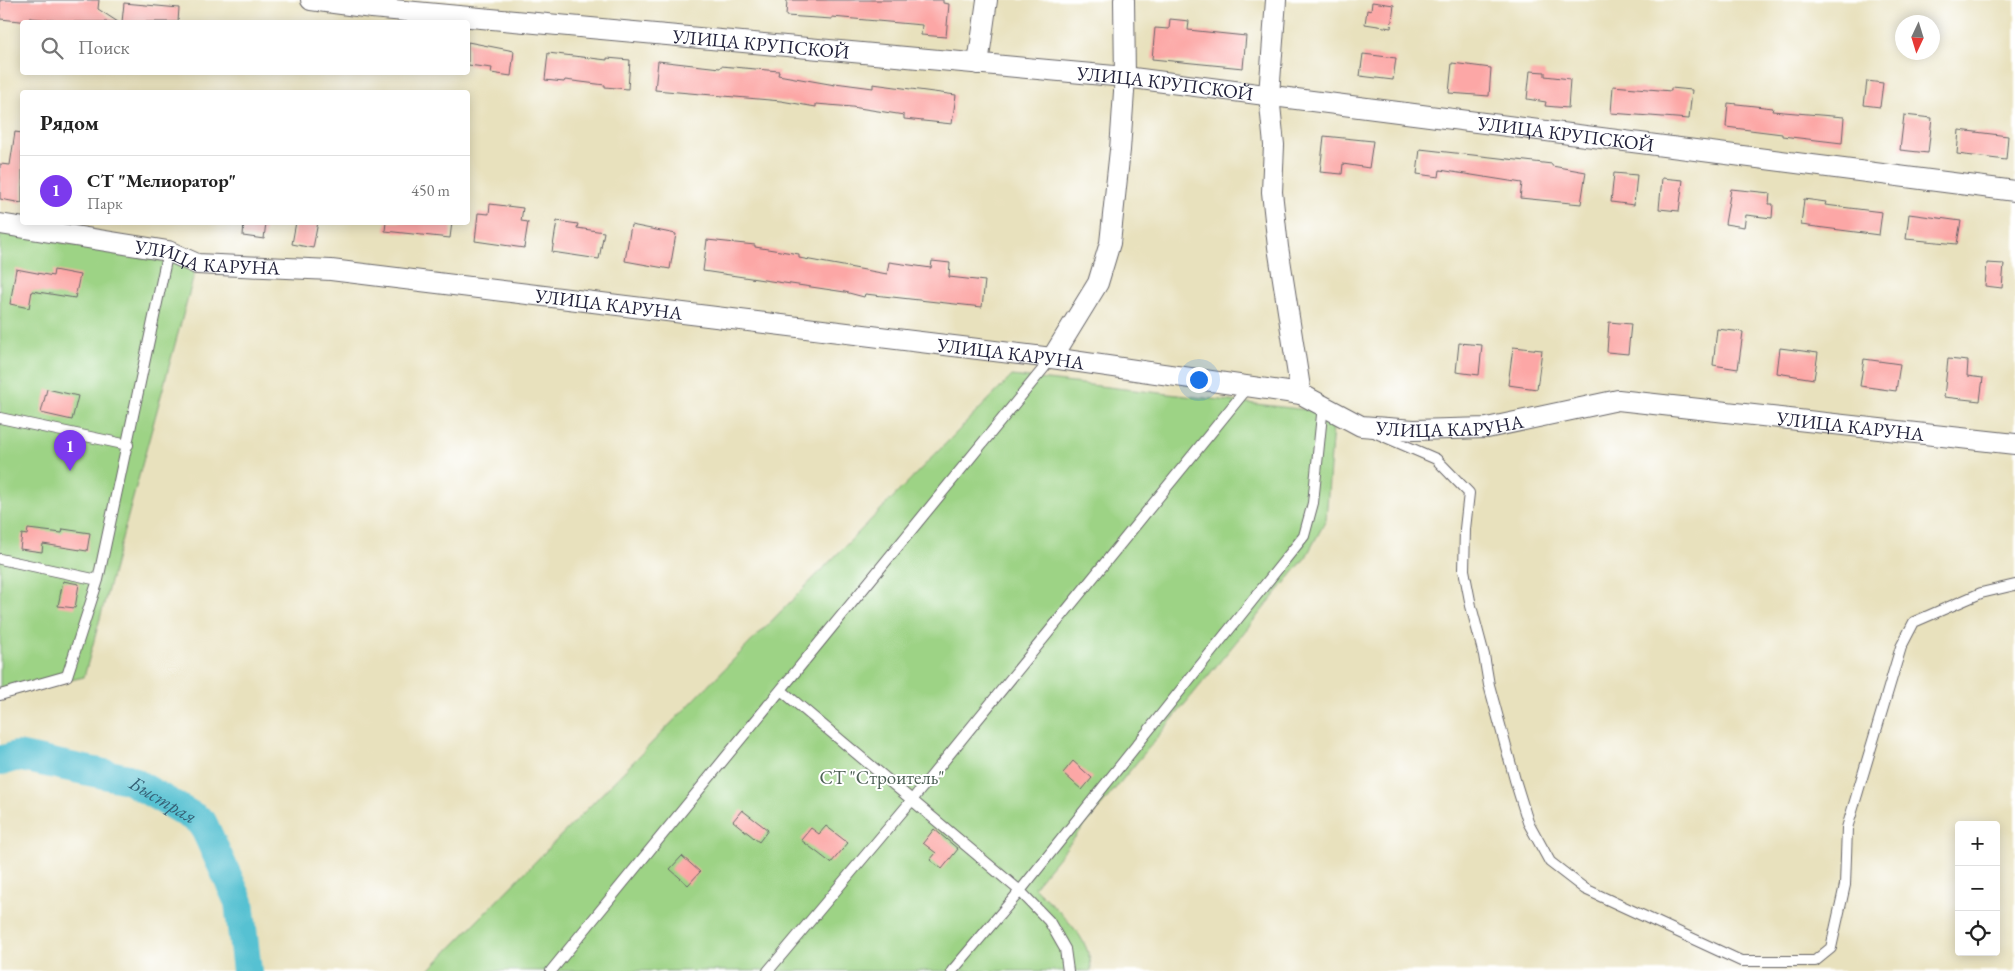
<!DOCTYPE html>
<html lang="ru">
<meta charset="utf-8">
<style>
:root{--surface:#fff;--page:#f2f2f2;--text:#222;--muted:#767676;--line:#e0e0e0;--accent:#7c3aed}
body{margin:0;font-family:"EB Garamond",serif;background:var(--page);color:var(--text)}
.controls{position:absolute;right:15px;bottom:15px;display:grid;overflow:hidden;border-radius:5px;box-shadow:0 2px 12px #0003}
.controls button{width:45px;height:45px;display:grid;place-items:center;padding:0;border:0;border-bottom:1px solid var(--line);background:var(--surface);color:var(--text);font:25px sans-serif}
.compass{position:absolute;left:1895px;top:15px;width:45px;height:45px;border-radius:50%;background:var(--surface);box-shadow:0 2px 12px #0003;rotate:184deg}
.you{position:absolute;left:1198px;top:379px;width:18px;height:18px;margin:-12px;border:4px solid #fff;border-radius:50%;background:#1a73e8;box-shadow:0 0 0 8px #1a73e833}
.badge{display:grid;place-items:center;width:32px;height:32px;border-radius:50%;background:var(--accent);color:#fff;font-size:16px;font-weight:700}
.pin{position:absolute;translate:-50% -41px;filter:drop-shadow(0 1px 2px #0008)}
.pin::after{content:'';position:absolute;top:26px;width:18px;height:15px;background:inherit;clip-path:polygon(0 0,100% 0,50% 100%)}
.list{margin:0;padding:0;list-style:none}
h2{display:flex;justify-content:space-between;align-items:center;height:65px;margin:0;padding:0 20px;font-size:21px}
h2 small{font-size:16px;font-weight:400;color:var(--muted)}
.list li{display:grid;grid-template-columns:32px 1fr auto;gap:15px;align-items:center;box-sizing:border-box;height:70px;padding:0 20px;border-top:1px solid var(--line)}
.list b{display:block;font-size:19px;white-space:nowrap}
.list p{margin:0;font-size:16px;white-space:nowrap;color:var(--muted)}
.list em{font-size:16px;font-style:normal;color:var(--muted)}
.icon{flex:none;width:28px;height:28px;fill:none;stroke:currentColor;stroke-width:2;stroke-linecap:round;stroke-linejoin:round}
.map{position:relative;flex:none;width:2015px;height:971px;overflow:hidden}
.search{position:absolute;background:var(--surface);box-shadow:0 2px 12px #0003;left:20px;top:20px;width:450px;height:55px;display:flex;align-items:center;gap:12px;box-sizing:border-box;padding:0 18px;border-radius:5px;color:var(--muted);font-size:19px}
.panel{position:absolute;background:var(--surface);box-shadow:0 2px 12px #0003;left:20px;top:90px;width:450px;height:135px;border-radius:5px}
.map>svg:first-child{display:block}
.green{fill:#9dd385;stroke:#607a60}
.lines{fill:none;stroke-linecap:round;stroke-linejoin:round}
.river{stroke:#56c1d2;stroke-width:30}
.building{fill:#fca7a6}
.lane-casing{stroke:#676568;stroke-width:12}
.street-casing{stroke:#676568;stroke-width:22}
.lane{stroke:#fff;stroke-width:10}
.street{stroke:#fff;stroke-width:20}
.labels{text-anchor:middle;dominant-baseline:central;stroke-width:4;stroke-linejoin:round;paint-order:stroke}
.street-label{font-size:19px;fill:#22223b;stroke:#fff}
.park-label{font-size:19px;fill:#4d6055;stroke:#fff}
.water-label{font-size:20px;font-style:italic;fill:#376277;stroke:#fff}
</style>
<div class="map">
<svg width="2015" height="971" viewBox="0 0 2015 971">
<rect width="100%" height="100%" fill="#fff"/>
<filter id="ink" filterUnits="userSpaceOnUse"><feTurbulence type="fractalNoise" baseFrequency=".02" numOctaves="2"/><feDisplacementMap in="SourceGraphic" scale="10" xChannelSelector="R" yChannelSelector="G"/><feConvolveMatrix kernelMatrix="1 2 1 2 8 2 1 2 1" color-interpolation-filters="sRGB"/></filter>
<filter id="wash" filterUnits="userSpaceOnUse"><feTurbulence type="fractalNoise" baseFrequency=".0096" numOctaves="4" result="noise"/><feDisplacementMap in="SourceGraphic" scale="20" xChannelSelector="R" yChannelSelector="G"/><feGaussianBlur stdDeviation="1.12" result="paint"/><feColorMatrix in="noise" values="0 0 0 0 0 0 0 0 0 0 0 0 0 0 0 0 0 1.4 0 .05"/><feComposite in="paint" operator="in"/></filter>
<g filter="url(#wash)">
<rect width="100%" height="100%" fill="#e8e1bd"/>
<path class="green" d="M0 231 157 260 197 264 84 677 0 696Z
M1012 376 1334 413 1326 520 1306 557 1034 887C1056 910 1092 936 1091 971H428Z"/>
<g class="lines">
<path class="river" id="s1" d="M0 761 17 756 128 779 202 822 239 902 247 971"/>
</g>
<g id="blocks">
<path class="building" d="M0 0H99L98 9 118 22H71L30 18V22L0 19Z
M787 0H943V3L949 4 946 37 921 35 922 25 832 17V19L786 16Z
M1372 2 1394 5 1391 28 1365 24 1367 10 1371 11Z
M124 3 179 8 178 22H122Z
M1170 19 1189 21 1188 30 1246 36 1243 68 1152 59 1155 28 1169 29Z
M468 42 514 51 511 76 491 73 492 68 468 65Z
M548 53 607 60V58L630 60 628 89 605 87V85L565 80 564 82 545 80Z
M1363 54 1396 58 1393 80 1360 76Z
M658 61 720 68 721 66 779 71 778 75 835 85V83L873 88V84L956 95 952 124 904 119V115L852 107 816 104V107L781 101 655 90Z
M1452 63 1491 68 1489 96 1449 93Z
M1530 71 1545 72V76L1570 79 1568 108 1545 106 1546 102 1527 99Z
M1867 81 1883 83 1880 107 1864 105Z
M1613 86 1671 91V88L1692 90 1689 119 1611 113Z
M1728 103 1773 108 1772 111 1844 117 1842 143 1782 136V134L1726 127Z
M1904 115 1932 118 1928 153 1900 150Z
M1959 130 2008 136 2006 160 1957 154Z
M15 132 22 133V203L0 199V164L10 165Z
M1324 136 1373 141 1369 168 1343 164 1342 174 1320 172Z
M1420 149 1552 164V166L1586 172 1581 204 1520 198 1522 183 1440 170 1439 177 1417 174Z
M1614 173 1637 175 1634 205 1611 202Z
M1662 178 1683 180 1679 211 1659 209Z
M1731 189 1770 193 1769 204H1773L1772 218 1746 215 1744 227 1725 224Z
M1804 199 1826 202 1825 205 1882 212 1879 235 1801 225Z
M490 204 523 208 521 221 528 222 524 248 475 241 478 213 489 214Z
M1909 214 1961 221 1957 244 1906 239Z
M557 221 578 224 577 228 604 232 599 259 552 252Z
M244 222H266L264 239 243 236Z
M296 222H318L313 248 292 244Z
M386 222H452L450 238 385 231Z
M631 225 676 234 670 269 625 261Z
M707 240 755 245V247L799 254V258L887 274 889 262 931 268 932 261 950 263 949 277 985 281 982 307 865 294 864 297 845 292 703 271Z
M1987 263 2004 264 2002 288 1985 286Z
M16 269 53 276 54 270 80 275 75 298 32 291 29 308 10 304Z
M1609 322 1631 324 1628 354 1607 352Z
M1717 329 1743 332 1738 369 1713 365Z
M1459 343 1482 345 1479 375 1456 372Z
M1513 347 1542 350 1537 389 1508 385Z
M1780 348 1818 353 1814 379 1777 373Z
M1864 359 1900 364 1896 391 1860 386Z
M1948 359 1968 361 1967 376 1983 378 1980 401 1944 397Z
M47 389 78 396 72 420 41 413Z
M28 529 62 533 63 529 90 533 87 551 43 544 42 552 20 549 22 534 27 535Z
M63 581 79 584 75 608 58 606Z
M1073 761 1092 778 1082 790 1063 773Z
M742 810 768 830 759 842 733 821Z
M826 826 848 843 831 863 801 840 811 828 819 834Z
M934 829 958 849 942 869 930 860 936 853 923 843Z
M682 856 700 872 688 885 670 869Z"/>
</g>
</g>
<g filter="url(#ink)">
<use href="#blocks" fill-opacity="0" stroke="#676568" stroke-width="1"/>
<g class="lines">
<g class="lane-casing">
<path id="lane" d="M0 418 128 445
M1376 433 1436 459 1469 493 1465 529 1464 570 1471 606 1484 655 1489 685 1515 780 1528 822 1550 862 1585 889 1741 961H1815L1831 948 1845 885 1847 828 1901 647 1914 622 1981 593 2015 585
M0 559 98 580
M781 690 1020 891 1049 921 1065 949 1068 971
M0 695 67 676 98 580 168 251
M551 971 1052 358
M768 971 912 800 1249 386
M952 971 1020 891 1304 536 1313 503 1323 405"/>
</g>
<g class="street-casing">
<g id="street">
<path id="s2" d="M311 0 372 8 1125 77 2015 191"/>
<path d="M1276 0 1269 95 1274 145 1272 192 1278 247 1301 394"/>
<path d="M978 64 987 0"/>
<path id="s3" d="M0 224 168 251 197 264 331 270 1052 358 1301 394 1361 426 1414 430 1487 428 1618 400 2015 444"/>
<path d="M1052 358 1098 283 1110 243 1120 150 1125 77 1124 0"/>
</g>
</g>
<use href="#lane" class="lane"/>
<use href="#street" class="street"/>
</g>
</g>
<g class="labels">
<g class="street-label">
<text stroke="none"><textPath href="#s2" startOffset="452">УЛИЦА КРУПСКОЙ</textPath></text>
<text stroke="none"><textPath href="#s2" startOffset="858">УЛИЦА КРУПСКОЙ</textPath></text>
<text stroke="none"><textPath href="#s2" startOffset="1262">УЛИЦА КРУПСКОЙ</textPath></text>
<text stroke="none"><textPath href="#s3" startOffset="211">УЛИЦА КАРУНА</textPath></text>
<text stroke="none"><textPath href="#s3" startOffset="616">УЛИЦА КАРУНА</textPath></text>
<text stroke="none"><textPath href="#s3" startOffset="1021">УЛИЦА КАРУНА</textPath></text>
<text stroke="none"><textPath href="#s3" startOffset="1471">УЛИЦА КАРУНА</textPath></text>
<text stroke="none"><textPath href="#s3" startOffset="1876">УЛИЦА КАРУНА</textPath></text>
</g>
<g class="park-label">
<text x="882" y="777">СТ "Строитель"</text>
</g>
<g class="water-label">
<text stroke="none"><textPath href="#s1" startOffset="172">Быстрая</textPath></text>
</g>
</g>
</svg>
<div class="controls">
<button>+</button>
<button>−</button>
<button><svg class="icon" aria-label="locate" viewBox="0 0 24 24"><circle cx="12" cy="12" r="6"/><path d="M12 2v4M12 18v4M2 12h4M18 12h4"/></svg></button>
</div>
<svg class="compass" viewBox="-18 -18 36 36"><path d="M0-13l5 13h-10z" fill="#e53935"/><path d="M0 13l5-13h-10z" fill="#767676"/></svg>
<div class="you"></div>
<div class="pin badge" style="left:70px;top:471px">1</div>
<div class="search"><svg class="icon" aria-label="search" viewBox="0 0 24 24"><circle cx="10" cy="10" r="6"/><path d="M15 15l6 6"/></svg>Поиск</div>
<section class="panel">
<h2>Рядом<small></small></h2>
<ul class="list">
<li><span class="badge">1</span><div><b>СТ &quot;Мелиоратор&quot;</b><p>Парк</p></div><em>450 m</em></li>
</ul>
</section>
</div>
